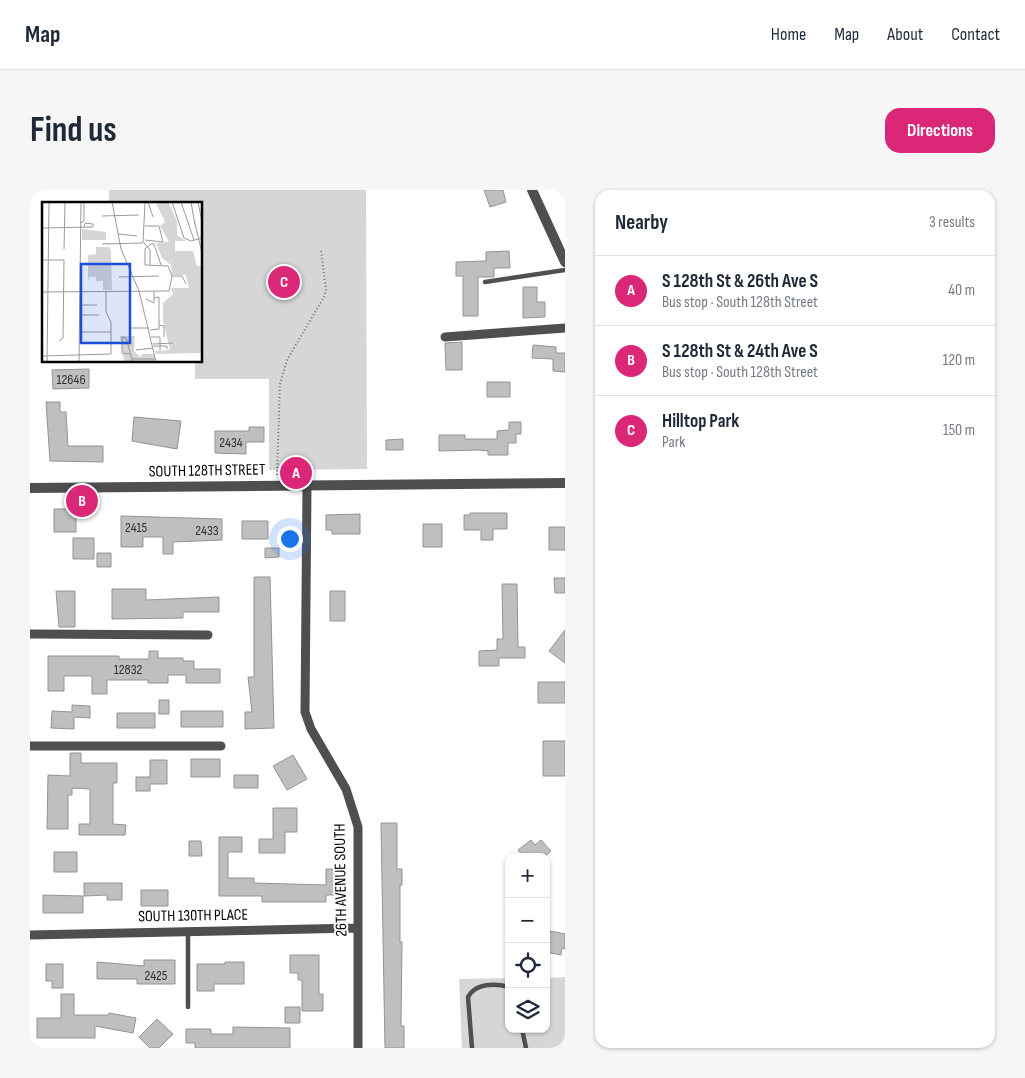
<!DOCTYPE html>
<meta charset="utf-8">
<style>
:root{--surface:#fff;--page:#f6f6f7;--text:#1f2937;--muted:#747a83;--line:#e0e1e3;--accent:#db2777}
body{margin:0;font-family:"Sofia Sans Condensed",sans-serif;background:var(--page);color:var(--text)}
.controls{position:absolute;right:15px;bottom:15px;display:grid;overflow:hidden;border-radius:10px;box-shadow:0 1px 4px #0004}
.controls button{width:45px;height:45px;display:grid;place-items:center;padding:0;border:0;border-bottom:1px solid var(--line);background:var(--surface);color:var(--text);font:25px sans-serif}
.you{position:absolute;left:259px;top:348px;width:18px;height:18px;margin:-12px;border:4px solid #fff;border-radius:50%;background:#1a73e8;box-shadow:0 0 0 8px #1a73e833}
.badge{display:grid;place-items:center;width:32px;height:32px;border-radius:50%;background:var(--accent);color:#fff;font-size:16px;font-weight:700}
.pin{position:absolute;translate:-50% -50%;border:2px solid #fff;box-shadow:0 1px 5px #0006}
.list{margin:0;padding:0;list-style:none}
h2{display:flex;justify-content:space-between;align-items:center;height:65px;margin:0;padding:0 20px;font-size:21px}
h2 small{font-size:16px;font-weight:400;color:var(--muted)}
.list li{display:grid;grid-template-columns:32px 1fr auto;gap:15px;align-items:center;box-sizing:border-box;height:70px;padding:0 20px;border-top:1px solid var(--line)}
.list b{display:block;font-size:19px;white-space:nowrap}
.list p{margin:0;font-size:16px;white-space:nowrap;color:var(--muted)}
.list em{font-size:16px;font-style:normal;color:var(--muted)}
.icon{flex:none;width:28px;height:28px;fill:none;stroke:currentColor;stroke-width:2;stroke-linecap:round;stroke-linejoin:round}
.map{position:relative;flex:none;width:535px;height:858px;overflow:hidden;border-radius:15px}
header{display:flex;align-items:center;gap:30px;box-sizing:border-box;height:70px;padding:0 25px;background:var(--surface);border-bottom:1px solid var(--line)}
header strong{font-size:24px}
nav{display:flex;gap:28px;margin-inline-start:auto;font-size:18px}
.intro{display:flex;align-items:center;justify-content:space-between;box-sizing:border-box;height:120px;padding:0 30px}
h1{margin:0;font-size:35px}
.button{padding:12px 22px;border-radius:15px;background:var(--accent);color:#fff;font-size:18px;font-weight:700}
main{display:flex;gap:30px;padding:0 30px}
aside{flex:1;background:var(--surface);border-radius:15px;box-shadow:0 1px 4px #0004}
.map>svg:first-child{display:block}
.green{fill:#d6d6d6}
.building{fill:#bfbfbf;stroke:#939393}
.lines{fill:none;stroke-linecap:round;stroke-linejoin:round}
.path{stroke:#717171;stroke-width:2;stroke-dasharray:1 2.5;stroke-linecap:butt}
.service{stroke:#4f4f4f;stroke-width:4.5}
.minor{stroke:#4f4f4f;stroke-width:9}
.tertiary{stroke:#4f4f4f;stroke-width:10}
.labels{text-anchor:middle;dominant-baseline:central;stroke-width:4;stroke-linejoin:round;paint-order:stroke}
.number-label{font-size:14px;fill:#303030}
.street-label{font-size:16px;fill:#000;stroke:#fff}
.inset-road{fill:none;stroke:#999;stroke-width:1}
.view{fill:#1d4ed8;fill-opacity:0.15;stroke:#1d4ed8;stroke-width:2.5}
.inset-edge{fill:none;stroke:#000;stroke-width:2.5}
</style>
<header>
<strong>Map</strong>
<nav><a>Home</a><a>Map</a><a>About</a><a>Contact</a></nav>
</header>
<div class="intro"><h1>Find us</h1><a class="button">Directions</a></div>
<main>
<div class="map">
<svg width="535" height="858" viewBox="0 0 535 858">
<rect width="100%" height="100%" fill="#fff"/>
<path class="green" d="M79 0H336L337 279 239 280V189H165V171H171V14H79Z
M535 787V858H432L429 789 479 788V839H516V788Z"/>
<path class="building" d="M454 0H473L476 12 460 17Z
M479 61 480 78H464V87H448V126H433V86H426V72L456 71V62Z
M493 97H507V112H515V127L493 128Z
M432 152V180H416L415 153Z
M503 155 526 157V163H535V182L523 181V169L502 168Z
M59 179V198L23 199 22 180Z
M457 192H480V207H457Z
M16 212H30V222H36L38 256H73V272L20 271Z
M104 227 151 231 147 259 102 251Z
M479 232H491V244H486V253H478V265H458V261L450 260 409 261V245H435V249H467V241L479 240Z
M219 237H234V252H216V264L185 263V241H219Z
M373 249V260H356V250Z
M24 319H46V342H24Z
M440 323H477V339H463V350H451V340H434V325H440Z
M330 324V344H302V340H296V325Z
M91 326 192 329V350L143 352V364H133V347H113V357H91Z
M212 331H238V349H212Z
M393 334H412V357H393Z
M519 337H535V360H519Z
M43 348H64V369H43Z
M235 358H249V367L235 368Z
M67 363H81V377H67Z
M224 387H240L244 538 215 539V522H222L218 487H224Z
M524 388H535V403H525Z
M472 394H487L488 457H495V468H469V476H449V461L467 460V449H473Z
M82 399H116V410L189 407V422H153V428L82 429Z
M26 401H45V437H29Z
M300 401H315V431H300Z
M535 440V473L519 461Z
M119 461H128V468H153V471H164V479H190V493H156V485H138V493H118V490H77V504H62V486H34V501H18V466H89V469H119Z
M508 492H535V513H508Z
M129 510H139V524H129Z
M42 515 60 516V528L44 527V539L21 538 22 521 42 522Z
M151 521H193V537H151Z
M87 523H125V538H87Z
M513 551H535V586H513Z
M40 563H51V573H87V593H83V634L96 635 95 645H49V634H60V599L42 598V605H38V639H17L18 585 40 586Z
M263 565 277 589 257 600 243 576Z
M161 569H190V587H161Z
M120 570H137V594H120V601H106V587H120Z
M204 585H228V598H204Z
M243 618H267V642H255V663H229V649H243Z
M351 633H367V679H372V695H370V752H372L371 836H374V858H355Z
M189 647H212V662H198V688H224V693L296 695V679H311V705H296V712H232V706H189Z
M501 650 505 655 511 650 521 661 514 667H494L488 660Z
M159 651H171L172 666H159Z
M24 662H47V682H24Z
M54 693H92V710H77V705L54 706Z
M111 700H138V716H111Z
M13 705 53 706V723H13Z
M520 741 535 744V759L532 758 531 765 516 762Z
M260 765H289V804H293V821H272V790H268V783H260Z
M114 770H145V794H107V789H67V772L114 776Z
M195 772H214V794H184V801H167V774H195Z
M16 774H33V798H22V791H16Z
M31 804H44V825H79V823L106 828 103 843 65 836V848H7V828H31Z
M255 817H270V833H255Z
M127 829 143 844 129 858H120L109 847Z
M203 837 260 838V858H165V853H156V839H181V844H203Z"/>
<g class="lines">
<path class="path" d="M247 285 250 194 257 170 294 107 296 100 291 60"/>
<path class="service" d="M455 92 535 80
M158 817V741
M492 839 496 858
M442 858 438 807C445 793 465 793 479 797"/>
<path class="minor" d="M415 147 535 138
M277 295 275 522 281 539 316 599 328 637V858
M0 444 178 445
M0 556H191
M0 745 326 738"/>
<path class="tertiary" d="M502 0 535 72
M0 298 535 293"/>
</g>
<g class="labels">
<g class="number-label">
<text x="41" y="189">12646</text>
<text x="201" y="252">2434</text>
<text x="106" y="337">2415</text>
<text x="177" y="340">2433</text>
<text x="98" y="479">12832</text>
<text x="126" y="785">2425</text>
</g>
<g class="street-label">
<text transform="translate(177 281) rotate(-1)">SOUTH 128TH STREET</text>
<text transform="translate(311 690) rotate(-91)">26TH AVENUE SOUTH</text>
<text transform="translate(163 726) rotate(-1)">SOUTH 130TH PLACE</text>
</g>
</g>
<g transform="translate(12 12)">
<rect width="160" height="160" fill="#fff"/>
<path d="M126 0 135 19V33L144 39H133V49H151L155 64H160V151L114 152 113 149 128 148 121 119V101L131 92 129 86H147L144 73H130L129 63 120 56 114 41 127 40 118 24 123 20 114 1ZM40 27 64 30V38H40ZM54 45H67L69 49 70 88H61V79H54V75H47L46 79V53L54 52ZM78 134H93L92 149 98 155 100 152H112L113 160H82Z" fill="#d6d6d6"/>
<path class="inset-road" d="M70 0 79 47 97 89 114 160M106 0 111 15M130 0 142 36 149 39 160 36M139 0 152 38M149 0 153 23M156 0 160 20M60 14 97 13M38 21 42 19V0M153 21 160 51M0 26 51 25V22L43 21 42 25M76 32 95 34M103 38 121 40 117 24H103M102 41 108 48V63M60 42 101 41 103 0M22 47 23 0M0 58H22L21 136 17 139M130 74H140L144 82M77 75 117 74M0 90 127 89 130 74 126 64 103 63V47L109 42H112L119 63M104 97 112 101V90M38 103H55M38 113H57M117 123 122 124V135M89 126H107M108 128 117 127V95L112 96M38 130H69M109 135H118V148M111 142 131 141M111 144H125V147M94 148 111 146M88 152 80 151V135L84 136 90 157 91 160M0 154 69 152V120L64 110V89M90 157H114M5 160 7 0M37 160 39 0"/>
<path class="view" d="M39 62H88V141H39Z"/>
<rect width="160" height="160" class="inset-edge"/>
</g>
</svg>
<div class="controls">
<button>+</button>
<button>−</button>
<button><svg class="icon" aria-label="locate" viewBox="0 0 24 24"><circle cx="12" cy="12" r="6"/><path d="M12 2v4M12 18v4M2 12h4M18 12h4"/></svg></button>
<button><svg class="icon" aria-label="layers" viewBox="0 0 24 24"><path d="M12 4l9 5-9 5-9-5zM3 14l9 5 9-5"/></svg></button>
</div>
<div class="you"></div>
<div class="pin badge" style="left:266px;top:283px">A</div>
<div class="pin badge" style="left:52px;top:311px">B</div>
<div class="pin badge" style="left:254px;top:92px">C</div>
</div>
<aside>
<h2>Nearby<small>3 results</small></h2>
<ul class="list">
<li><span class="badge">A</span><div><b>S 128th St &amp; 26th Ave S</b><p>Bus stop · South 128th Street</p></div><em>40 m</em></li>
<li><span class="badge">B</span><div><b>S 128th St &amp; 24th Ave S</b><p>Bus stop · South 128th Street</p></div><em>120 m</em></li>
<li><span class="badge">C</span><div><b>Hilltop Park</b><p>Park</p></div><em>150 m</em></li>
</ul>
</aside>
</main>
